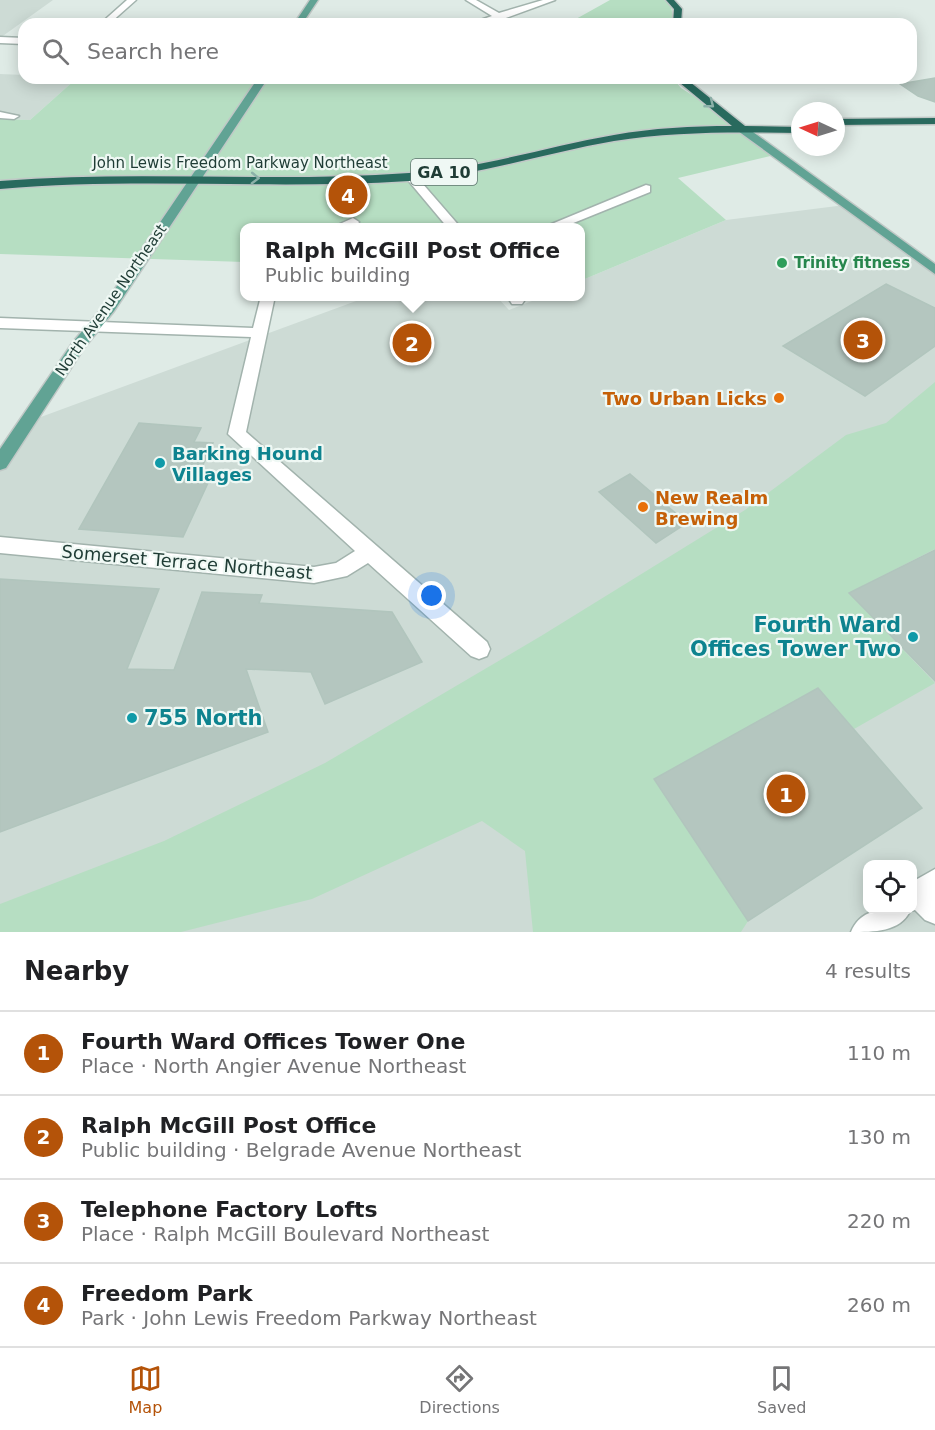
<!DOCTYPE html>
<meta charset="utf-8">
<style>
:root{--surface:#fff;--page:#f2f2f2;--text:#202124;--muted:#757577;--line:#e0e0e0;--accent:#b45309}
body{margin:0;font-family:"DejaVu Sans",sans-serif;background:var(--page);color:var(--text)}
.controls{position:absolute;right:18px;bottom:18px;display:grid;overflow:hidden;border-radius:12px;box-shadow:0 3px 15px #0003}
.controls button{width:54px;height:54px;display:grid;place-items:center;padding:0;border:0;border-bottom:2px solid var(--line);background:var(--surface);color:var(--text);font:30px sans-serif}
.compass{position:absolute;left:791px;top:102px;width:54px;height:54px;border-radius:50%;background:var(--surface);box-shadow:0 3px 15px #0003;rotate:274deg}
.you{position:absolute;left:432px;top:596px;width:21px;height:21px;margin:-15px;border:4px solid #fff;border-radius:50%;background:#1a73e8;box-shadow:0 0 0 9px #1a73e833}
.badge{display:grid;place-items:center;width:39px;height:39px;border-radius:50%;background:var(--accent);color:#fff;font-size:20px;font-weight:700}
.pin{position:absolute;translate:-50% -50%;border:3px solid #fff;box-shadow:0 2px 6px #0006}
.popup{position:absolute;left:240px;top:223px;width:345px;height:78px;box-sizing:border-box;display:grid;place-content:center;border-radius:12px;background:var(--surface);filter:drop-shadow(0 2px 4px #0005);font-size:20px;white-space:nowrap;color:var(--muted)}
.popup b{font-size:22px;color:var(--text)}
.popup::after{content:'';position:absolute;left:50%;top:100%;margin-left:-12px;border:12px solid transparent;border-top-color:var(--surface)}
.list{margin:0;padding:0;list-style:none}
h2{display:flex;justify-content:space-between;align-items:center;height:78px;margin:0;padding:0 24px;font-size:26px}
h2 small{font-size:20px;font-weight:400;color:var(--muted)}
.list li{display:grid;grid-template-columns:39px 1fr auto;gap:18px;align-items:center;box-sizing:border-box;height:84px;padding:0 24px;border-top:2px solid var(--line)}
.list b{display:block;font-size:22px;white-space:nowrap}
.list p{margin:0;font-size:20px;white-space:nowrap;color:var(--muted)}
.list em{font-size:20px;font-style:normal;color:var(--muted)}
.icon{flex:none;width:33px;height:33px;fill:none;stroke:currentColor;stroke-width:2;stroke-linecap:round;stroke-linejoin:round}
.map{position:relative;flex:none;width:935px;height:932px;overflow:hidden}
.search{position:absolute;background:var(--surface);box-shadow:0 3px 15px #0003;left:18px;right:18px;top:18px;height:66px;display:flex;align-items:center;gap:15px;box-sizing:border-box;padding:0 21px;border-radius:18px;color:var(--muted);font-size:22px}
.sheet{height:414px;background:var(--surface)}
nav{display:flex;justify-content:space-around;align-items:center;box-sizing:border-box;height:84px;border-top:2px solid var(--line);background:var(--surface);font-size:16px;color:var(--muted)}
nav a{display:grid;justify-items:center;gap:3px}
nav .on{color:var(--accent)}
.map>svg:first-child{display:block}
.built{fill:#cddbd5;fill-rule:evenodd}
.green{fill:#b6dec2}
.building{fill:#b4c6bf;stroke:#b1c5bd;stroke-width:1.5}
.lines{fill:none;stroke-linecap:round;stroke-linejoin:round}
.minor-casing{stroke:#a2b3ad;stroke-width:3}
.major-casing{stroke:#c0c8c6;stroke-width:3}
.highway-casing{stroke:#c0c8c6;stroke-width:3}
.minor{fill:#fff;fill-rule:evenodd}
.major{fill:#61a394;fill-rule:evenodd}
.highway{fill:#296a5e;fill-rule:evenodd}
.oneway{stroke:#8cb1a9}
.leisure-dot{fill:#2e9e5b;stroke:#eff8f4;stroke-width:2}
.food-dot{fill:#e8710a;stroke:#eff8f4;stroke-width:2}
.culture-dot{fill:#0f9aa8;stroke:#eff8f4;stroke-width:2}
.labels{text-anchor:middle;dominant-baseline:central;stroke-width:4.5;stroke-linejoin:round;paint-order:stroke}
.far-street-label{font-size:15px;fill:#1f3c35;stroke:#eff8f4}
.far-leisure-label{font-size:15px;font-weight:bold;fill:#27864d;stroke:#eff8f4;text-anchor:start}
.shield{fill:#eff8f4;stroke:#5d746e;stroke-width:1.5}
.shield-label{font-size:16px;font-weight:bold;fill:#1f3c35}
.food-label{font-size:18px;font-weight:bold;fill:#c56008;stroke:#eff8f4;text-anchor:end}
.culture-label{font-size:18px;font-weight:bold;fill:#0d838f;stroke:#eff8f4;text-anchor:start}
.street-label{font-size:18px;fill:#1f3c35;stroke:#eff8f4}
.near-culture-label{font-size:21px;font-weight:bold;fill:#0d838f;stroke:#eff8f4;text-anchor:end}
</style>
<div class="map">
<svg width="935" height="932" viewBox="0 0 935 932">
<rect width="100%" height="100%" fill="#dfebe6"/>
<path class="built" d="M0 0H53L0 38Z
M0 74 24 75V78H77L30 120 0 119Z
M845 205 935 274V932H0V471L30 421 367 297H497L509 310 542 297 580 296V281L726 220ZM868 864H912V910H868Z"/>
<path class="green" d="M610 0H664L671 5 673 19 671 24H567Z
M77 78 331 82 365 78H673L681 88 783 153 678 178 726 220 580 281V228H244V262L0 254V119L30 120Z
M935 382V549L849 593 935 683 854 729 818 688 654 779 748 921 741 932H533L525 851 482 821 312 899 181 932H0V904L164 841 325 763 541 636 745 510 846 435 886 423Z"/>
<path class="building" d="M935 78V102L918 96 900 84Z
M886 284 935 308V346L865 396 783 346Z
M139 423 201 428 194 442 213 443 195 482 208 483 183 537 79 529Z
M630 474 687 523 656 543 599 492Z
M935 550V681L849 593Z
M0 579 159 589 127 669 174 670 202 592 262 595 259 603 392 612 422 662 325 704 311 672 246 669 268 732 0 832Z
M818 688 922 808 748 921 654 779Z"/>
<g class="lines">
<g class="minor-casing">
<path id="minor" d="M127 0H136L109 24H100Z
M466 0H476L499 13 543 0H555L503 19 469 24 492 16Z
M0 37 24 38V44L0 43Z
M0 112 19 116 14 119 0 118Z
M407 175H415L461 228H448L407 179Z
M646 185 650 186V192L561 228H542Z
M353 218 359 222 357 225 331 228Z
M261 296H275L246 432 487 642 490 649 487 656 479 659 471 656 368 563 347 576 314 583 0 553V537L314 567 336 563 355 551 228 434 251 337 0 328V318L253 328Z
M507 296H521L524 301 522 304H512Z
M935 869V924L925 920 915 910 910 911C900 932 874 932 851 932 862 905 888 910 912 910V882Z"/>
</g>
<g class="major-casing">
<path id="major" d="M310 0H318L302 24H294Z
M258 78H268L114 311 84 348 6 468 0 470V449L73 342 102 308Z
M738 127H746L935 264V274L738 131Z"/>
</g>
<g class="highway-casing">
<path id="highway" d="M666 0H674L682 9 681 24H673L674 9Z
M674 78H685L745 126 800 127V133C738 132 675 131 614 141 545 153 479 175 409 181 273 190 136 177 0 189V181C136 170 273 183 409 173 479 169 545 147 614 135 653 128 692 126 732 126Z
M935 118V124L836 125V119Z"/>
</g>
<use href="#minor" class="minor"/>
<use href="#major" class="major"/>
<use href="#highway" class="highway"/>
</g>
<defs><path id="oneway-chevron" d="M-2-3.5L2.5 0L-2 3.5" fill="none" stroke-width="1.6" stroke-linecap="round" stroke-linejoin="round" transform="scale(1.5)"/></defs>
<g class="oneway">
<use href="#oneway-chevron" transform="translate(710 104) rotate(38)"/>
<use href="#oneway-chevron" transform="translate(255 178) rotate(1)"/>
</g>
<circle class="leisure-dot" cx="782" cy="263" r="6"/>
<g class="food-dot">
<circle cx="779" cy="398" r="6"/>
<circle cx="643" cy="507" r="6"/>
</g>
<g class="culture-dot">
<circle cx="160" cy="463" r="6"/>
<circle cx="913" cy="637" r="6"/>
<circle cx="132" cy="718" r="6"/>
</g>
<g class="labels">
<g class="far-street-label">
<text x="240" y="163">John Lewis Freedom Parkway Northeast</text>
<text transform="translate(111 300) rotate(-55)">North Avenue Northeast</text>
</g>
<g class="far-leisure-label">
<text x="794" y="263">Trinity fitness</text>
</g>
<rect class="shield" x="411" y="159" width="66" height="26" rx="4.5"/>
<g class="shield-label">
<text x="444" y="172">GA 10</text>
</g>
<g class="food-label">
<text x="767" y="398">Two Urban Licks</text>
<text x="655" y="497" text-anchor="start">New Realm<tspan x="655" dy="21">Brewing</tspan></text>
</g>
<g class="culture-label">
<text x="172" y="453">Barking Hound<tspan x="172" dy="21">Villages</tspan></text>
</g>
<g class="street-label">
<text transform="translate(187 562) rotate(5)">Somerset Terrace Northeast</text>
</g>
<g class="near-culture-label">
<text x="901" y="625">Fourth Ward<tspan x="901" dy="24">Offices Tower Two</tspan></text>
<text x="144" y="718" text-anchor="start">755 North</text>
</g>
</g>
</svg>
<div class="controls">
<button><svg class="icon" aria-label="locate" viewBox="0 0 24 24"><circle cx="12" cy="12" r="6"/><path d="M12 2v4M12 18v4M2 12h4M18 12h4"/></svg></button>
</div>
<svg class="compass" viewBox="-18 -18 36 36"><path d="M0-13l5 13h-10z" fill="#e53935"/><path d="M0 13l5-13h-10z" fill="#757577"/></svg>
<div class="you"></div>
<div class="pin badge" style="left:786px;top:794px">1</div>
<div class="pin badge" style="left:412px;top:343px">2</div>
<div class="popup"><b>Ralph McGill Post Office</b>Public building</div>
<div class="pin badge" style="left:863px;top:340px">3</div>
<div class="pin badge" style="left:348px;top:195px">4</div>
<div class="search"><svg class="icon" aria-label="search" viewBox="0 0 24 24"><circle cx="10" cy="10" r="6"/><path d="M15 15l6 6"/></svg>Search here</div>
</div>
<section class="sheet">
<h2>Nearby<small>4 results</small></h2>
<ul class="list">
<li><span class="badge">1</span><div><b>Fourth Ward Offices Tower One</b><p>Place · North Angier Avenue Northeast</p></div><em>110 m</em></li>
<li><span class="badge">2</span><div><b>Ralph McGill Post Office</b><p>Public building · Belgrade Avenue Northeast</p></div><em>130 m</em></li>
<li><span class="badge">3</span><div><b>Telephone Factory Lofts</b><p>Place · Ralph McGill Boulevard Northeast</p></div><em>220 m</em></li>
<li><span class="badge">4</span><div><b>Freedom Park</b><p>Park · John Lewis Freedom Parkway Northeast</p></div><em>260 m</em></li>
</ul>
</section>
<nav>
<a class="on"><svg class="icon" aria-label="map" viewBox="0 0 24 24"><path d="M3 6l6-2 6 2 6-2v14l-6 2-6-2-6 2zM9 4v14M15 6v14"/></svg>Map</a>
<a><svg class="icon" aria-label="directions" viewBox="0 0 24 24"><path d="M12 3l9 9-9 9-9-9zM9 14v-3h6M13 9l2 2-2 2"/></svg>Directions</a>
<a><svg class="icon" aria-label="saved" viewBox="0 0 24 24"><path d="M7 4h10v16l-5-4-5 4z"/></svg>Saved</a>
</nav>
